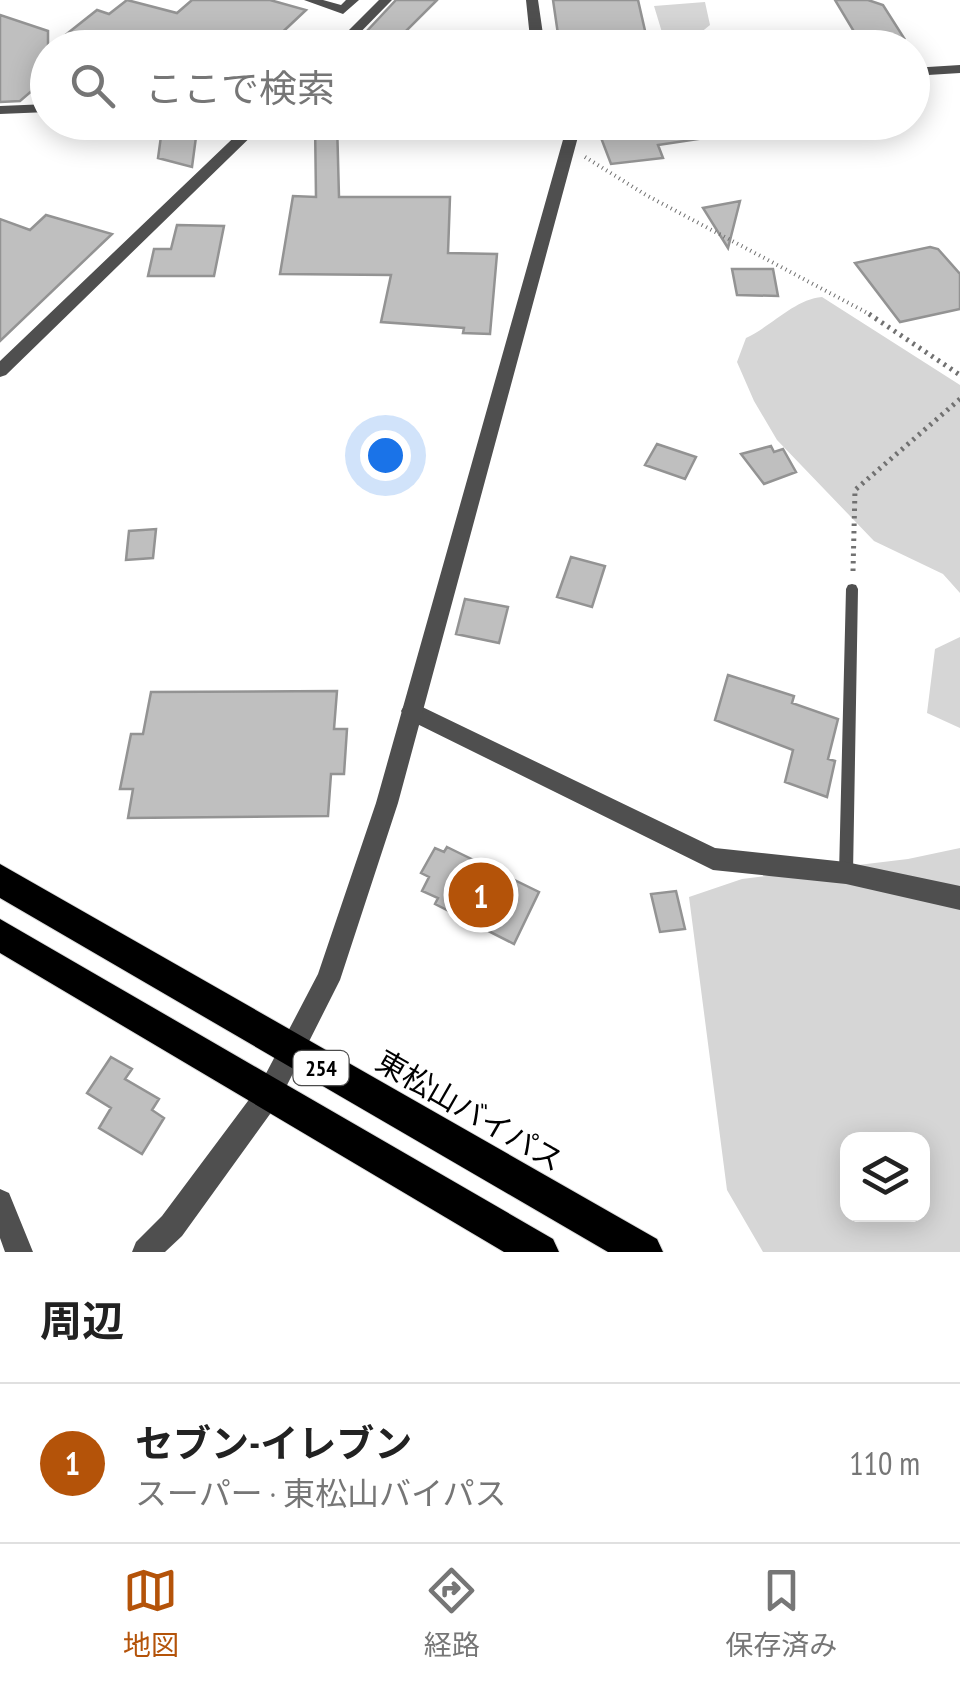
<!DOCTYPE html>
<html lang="ja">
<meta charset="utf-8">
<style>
:root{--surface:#fff;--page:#f6f6f6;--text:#222;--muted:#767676;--line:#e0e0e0;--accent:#b45309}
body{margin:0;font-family:"PT Sans Narrow","Noto Sans JP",sans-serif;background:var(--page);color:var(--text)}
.controls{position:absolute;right:30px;bottom:30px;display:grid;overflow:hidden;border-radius:20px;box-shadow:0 5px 25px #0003}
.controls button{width:90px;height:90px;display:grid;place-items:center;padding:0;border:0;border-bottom:2px solid var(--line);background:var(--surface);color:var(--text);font:50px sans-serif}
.you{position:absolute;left:385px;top:455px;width:35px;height:35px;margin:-25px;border:8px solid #fff;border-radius:50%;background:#1a73e8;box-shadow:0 0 0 15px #1a73e833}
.badge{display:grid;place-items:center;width:65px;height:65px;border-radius:50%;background:var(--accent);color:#fff;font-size:32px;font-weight:700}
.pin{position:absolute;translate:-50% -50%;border:5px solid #fff;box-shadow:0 2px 10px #0006}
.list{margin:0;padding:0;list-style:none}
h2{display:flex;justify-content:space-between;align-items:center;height:130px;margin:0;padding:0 40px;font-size:42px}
h2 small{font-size:32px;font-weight:400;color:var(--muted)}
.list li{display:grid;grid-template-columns:65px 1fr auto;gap:30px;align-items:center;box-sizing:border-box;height:160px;padding:0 40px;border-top:2px solid var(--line)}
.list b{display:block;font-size:38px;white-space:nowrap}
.list p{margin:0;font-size:32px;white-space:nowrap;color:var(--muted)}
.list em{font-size:32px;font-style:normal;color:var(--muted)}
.icon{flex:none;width:55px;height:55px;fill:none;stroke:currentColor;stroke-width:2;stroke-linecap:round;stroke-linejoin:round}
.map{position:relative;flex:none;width:960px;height:1252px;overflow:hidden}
.search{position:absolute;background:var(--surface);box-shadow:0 5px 25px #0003;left:30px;right:30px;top:30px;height:110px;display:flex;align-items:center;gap:25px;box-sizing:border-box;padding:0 35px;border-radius:55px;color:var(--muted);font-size:38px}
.sheet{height:290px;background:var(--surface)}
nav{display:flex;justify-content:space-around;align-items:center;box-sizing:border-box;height:140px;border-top:2px solid var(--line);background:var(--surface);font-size:28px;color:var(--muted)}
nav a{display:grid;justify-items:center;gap:5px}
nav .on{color:var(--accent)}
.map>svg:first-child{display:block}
.green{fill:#d6d6d6;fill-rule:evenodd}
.building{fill:#bfbfbf;stroke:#939393;stroke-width:2.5}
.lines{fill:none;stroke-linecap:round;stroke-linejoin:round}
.trunk-casing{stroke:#dbdbdb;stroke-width:2}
.path-far1{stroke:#717171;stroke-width:4;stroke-dasharray:1 4;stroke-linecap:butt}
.path{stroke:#717171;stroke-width:5;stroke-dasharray:2.5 5;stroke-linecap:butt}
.service{fill:#4f4f4f;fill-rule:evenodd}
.minor{fill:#4f4f4f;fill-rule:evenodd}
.tertiary{fill:#4f4f4f;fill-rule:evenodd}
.trunk{fill:#000;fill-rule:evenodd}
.labels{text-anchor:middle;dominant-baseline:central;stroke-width:8;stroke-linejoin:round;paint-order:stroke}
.shield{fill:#fff;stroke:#4c4c4c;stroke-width:2.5}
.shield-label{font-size:22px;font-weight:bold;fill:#000}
.near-street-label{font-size:30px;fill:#000;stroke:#fff}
</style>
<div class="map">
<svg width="960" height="1252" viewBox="0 0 960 1252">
<rect width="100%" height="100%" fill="#fff"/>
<path class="green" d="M705 2 710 25 694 38 664 39 654 6Z
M822 297 960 385V593L943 574 874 541 777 440 754 401 737 362 746 338C772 326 795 299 822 297Z
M960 637V728L927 713 935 649Z
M960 848V1252H763L727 1190 689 897 742 879 908 859ZM848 1140H922V1214H848Z"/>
<path class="building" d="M127 0 177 13 192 0H270L306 10 273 41 247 34 232 48H49L97 10 109 14Z
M437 0 389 48H351L396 0Z
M553 0H638L649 48H560Z
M835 0H868L883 5 904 38 859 40Z
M0 15 48 31V77L20 101 0 102Z
M163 122H198L192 167 158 158Z
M315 122H337L339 197H450L448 253 497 254 490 334 463 333 464 328 381 322 391 275 280 274 293 196 316 197Z
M595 122H711L712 137 658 145 663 158 611 164Z
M740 201 728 248 703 208Z
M46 215 112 234 0 341V219L30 230Z
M177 225 224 226 214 276H148L154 249H171Z
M930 247 938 249 960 274V309L900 322 855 263Z
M732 269H773L778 296 737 295Z
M657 444 696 457 685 479 645 465Z
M771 446 774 452 783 449 796 472 764 484 741 454Z
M156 529 153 558 126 560 129 531Z
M571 557 605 566 592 607 557 597Z
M465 599 508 607 499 643 456 634Z
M728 675 794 696 792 703 838 719 828 759 835 761 827 797 785 782 793 750 715 720Z
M337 691 334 729H347L344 774H331L328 816 128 818 133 789H120L131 734H143L151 692Z
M447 847 539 892 514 944 435 904 438 898 422 891 429 877 421 873 435 848 444 852Z
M676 891 685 929 660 932 651 894Z
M111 1057 132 1069 125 1079 159 1099 152 1110 164 1118 142 1154 99 1128 111 1108 87 1093Z"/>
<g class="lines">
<g class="trunk-casing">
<path id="trunk" d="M0 864 657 1239 663 1252H608L0 898Z
M0 919 553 1239 559 1252H504L0 953Z"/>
</g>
<path class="path-far1" d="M585 157 646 195 873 316"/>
<path class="path" d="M869 314 960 375
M853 571 855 490 960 399"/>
<path class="service" d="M685 36H691L694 48H686Z
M852 584 856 585 858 589 853 873 851 878 846 880 841 878 839 873 846 589 848 585Z"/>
<path class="minor" d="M304 0H323L341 5 346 0H359L343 14Z
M379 0H392L345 48H331Z
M526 0H538L545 48H531Z
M250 122H266L6 375 0 377V361Z
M412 702 715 848 846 862 960 886V910L846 884 713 870 405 718 401 711 405 704Z
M0 1189 9 1193 33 1252H5L0 1238Z"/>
<path class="tertiary" d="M960 65V73L912 76V68Z
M48 104V112L0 114V106Z
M568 122H582L398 803 340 980 278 1103 182 1236 165 1252H132L136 1242 162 1216 260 1085 318 974 376 803Z"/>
<use href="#trunk" class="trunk"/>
</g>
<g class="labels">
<rect class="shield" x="293.5" y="1051" width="55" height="34" rx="8"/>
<g class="shield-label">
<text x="321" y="1068">254</text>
</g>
<g class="near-street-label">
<text transform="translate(470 1110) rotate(30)">東松山バイパス</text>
</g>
</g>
</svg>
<div class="controls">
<button><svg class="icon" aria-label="layers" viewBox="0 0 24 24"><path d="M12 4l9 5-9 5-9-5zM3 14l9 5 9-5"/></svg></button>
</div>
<div class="you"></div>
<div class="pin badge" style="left:481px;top:895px">1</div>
<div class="search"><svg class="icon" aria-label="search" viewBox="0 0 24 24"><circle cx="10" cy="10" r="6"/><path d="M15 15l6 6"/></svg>ここで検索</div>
</div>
<section class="sheet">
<h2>周辺<small></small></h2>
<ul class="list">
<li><span class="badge">1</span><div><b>セブン-イレブン</b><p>スーパー · 東松山バイパス</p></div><em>110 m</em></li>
</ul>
</section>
<nav>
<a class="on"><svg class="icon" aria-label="map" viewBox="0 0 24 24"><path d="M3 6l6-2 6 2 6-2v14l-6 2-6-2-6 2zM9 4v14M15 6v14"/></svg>地図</a>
<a><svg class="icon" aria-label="directions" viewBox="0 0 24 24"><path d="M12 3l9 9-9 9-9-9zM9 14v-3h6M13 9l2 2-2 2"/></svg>経路</a>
<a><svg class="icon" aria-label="saved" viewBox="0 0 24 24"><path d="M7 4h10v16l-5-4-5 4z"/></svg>保存済み</a>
</nav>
